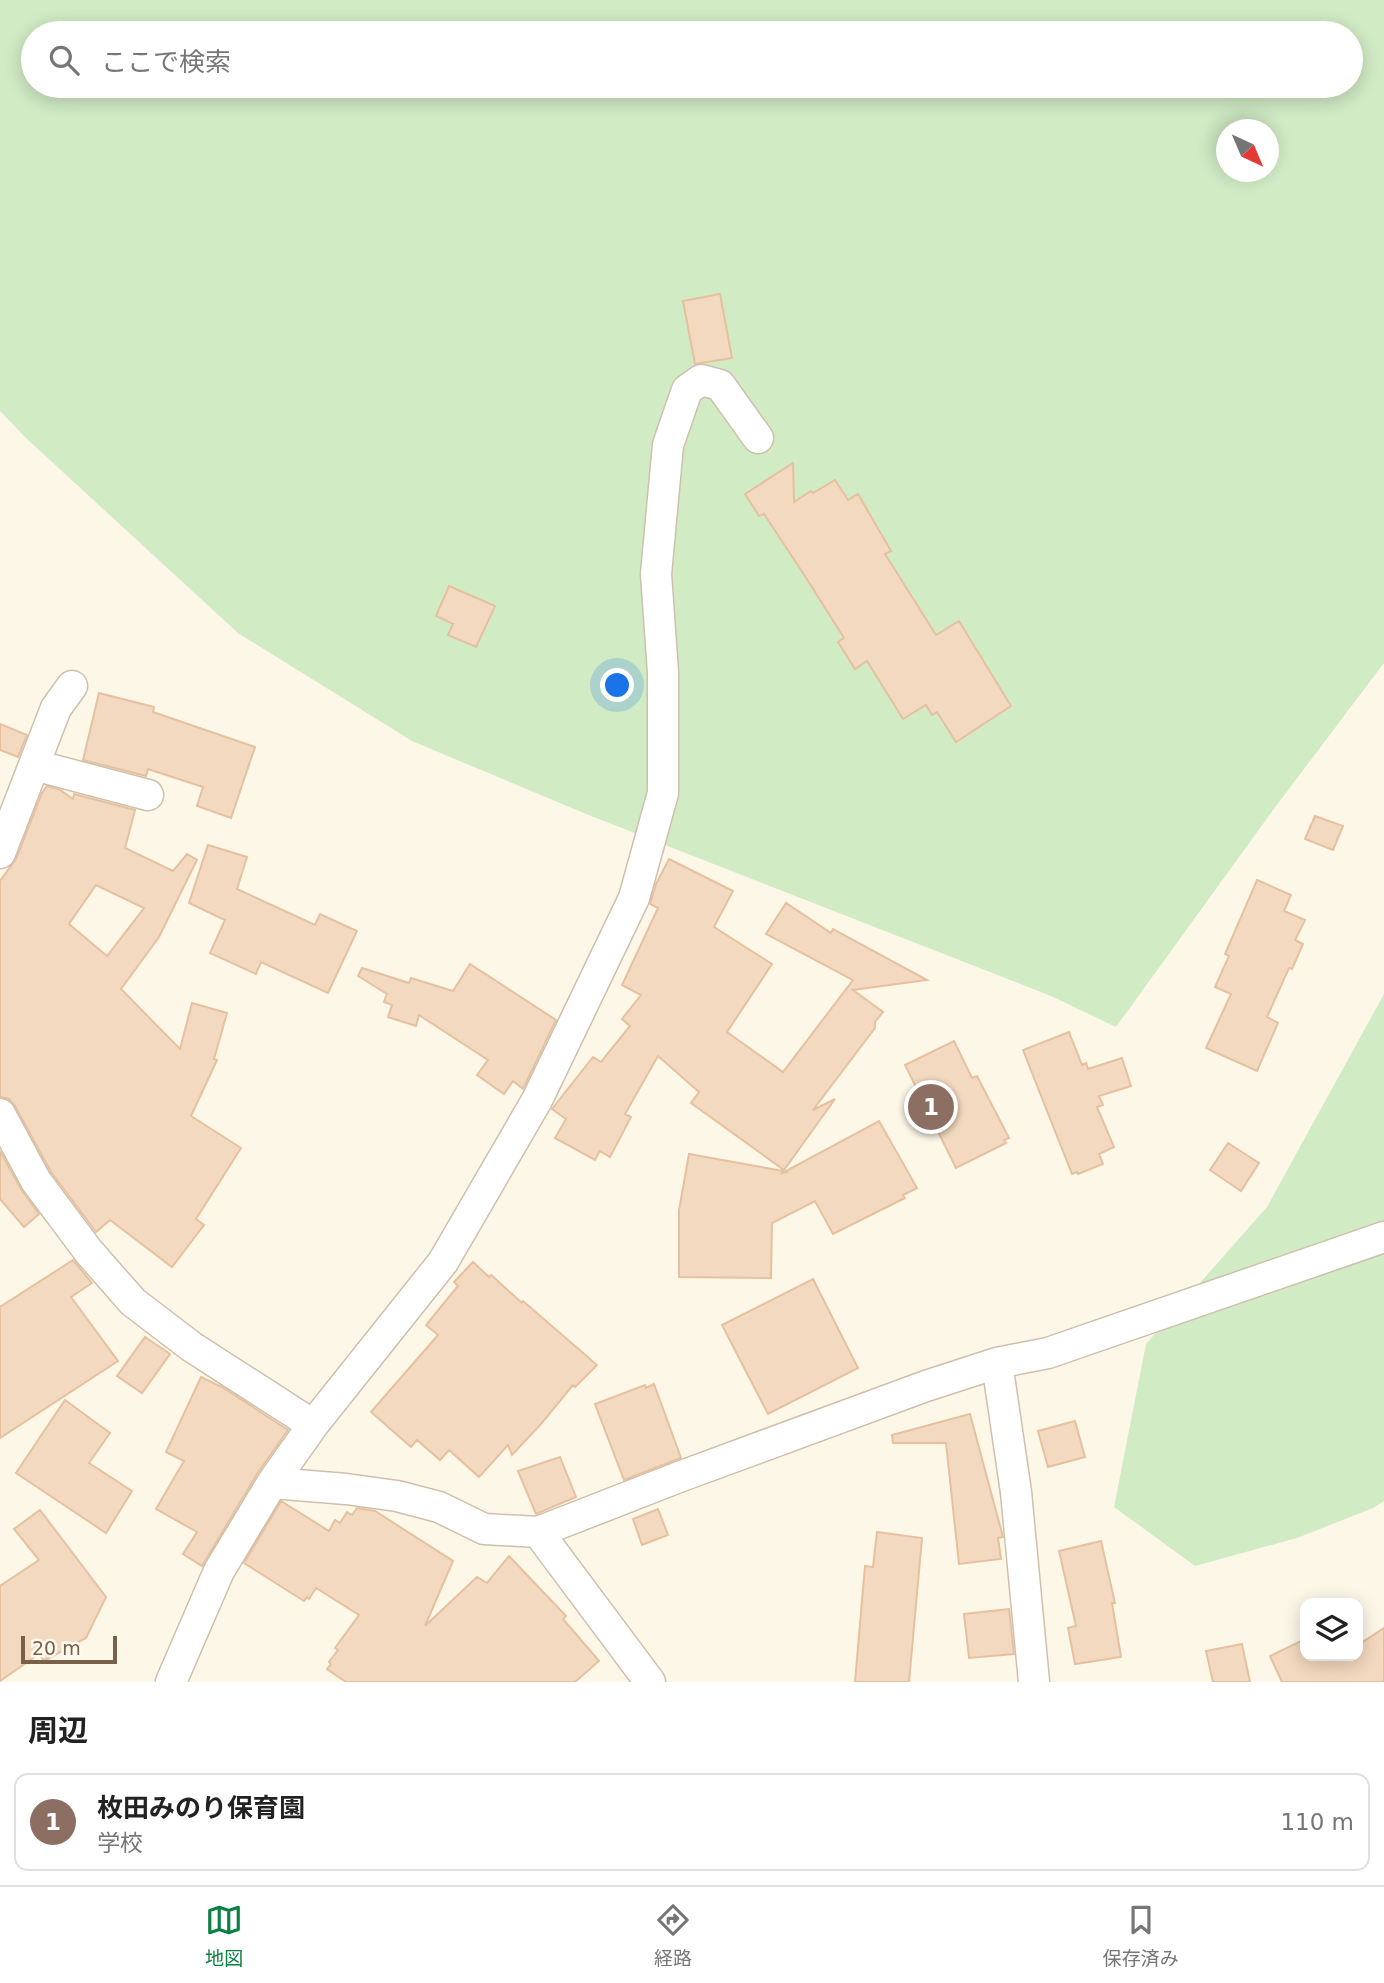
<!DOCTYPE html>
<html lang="ja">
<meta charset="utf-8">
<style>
:root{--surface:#fff;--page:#f6f6f6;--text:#222;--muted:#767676;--line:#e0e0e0;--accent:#0b8043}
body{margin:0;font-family:"DejaVu Sans","Noto Sans JP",sans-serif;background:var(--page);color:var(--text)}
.controls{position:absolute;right:21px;bottom:21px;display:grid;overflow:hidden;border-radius:14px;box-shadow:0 4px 18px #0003}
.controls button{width:63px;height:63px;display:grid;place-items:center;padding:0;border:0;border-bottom:2px solid var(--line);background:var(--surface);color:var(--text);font:35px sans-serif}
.compass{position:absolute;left:1216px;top:119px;width:63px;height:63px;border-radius:50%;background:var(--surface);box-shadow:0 4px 18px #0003;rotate:136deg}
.scale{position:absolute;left:21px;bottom:18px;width:96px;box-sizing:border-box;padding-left:7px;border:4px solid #78604b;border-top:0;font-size:19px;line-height:24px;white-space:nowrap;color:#78604b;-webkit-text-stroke:5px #fffaef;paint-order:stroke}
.you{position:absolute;left:618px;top:686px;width:24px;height:24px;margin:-18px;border:5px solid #fff;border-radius:50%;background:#1a73e8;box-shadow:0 0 0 10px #1a73e833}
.badge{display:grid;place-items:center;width:46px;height:46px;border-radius:50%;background:var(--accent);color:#fff;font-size:23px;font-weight:700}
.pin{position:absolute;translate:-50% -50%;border:4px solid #fff;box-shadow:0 2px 7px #0006}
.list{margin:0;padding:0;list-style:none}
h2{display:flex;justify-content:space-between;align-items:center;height:91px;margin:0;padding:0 28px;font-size:30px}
h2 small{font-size:23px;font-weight:400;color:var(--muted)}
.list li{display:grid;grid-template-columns:46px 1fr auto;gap:21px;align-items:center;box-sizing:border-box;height:98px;margin:0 14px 14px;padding:0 14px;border:2px solid var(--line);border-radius:14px}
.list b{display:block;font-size:26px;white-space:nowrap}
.list p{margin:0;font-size:23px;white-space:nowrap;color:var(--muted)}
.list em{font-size:23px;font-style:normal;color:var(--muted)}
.icon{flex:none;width:38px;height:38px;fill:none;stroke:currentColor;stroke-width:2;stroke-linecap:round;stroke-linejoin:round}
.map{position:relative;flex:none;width:1384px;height:1682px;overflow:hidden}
.search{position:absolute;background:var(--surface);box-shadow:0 4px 18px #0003;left:21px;right:21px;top:21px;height:77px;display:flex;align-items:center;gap:18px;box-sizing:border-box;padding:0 24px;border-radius:38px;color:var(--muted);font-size:26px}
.sheet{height:203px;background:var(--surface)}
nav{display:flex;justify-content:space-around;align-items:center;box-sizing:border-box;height:98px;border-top:2px solid var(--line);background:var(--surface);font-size:19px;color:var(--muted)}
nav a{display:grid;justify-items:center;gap:4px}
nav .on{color:var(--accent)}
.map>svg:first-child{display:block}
.green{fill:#d1ebc5;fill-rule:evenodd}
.building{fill:#f3d9bf;stroke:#e6c19f;stroke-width:2;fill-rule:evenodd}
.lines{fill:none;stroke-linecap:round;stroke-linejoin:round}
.street-casing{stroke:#cfc0ad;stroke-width:33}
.street{stroke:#fff;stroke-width:30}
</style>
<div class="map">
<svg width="1384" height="1682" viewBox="0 0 1384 1682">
<rect width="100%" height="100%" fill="#fdf7e8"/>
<path class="green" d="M0 0H1384V663L1273 810 1116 1027 1051 996 586 814 412 741 238 633 27 439 0 411ZM33 33H1351V86H33ZM1226 130H1268V172H1226Z
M1384 994V1501L1373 1508 1297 1538 1195 1566 1114 1507 1146 1344 1267 1207Z"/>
<path class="building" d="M720 294 732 358 695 364 683 301Z
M793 463 794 502 811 491 813 493 835 480 848 500 858 494 891 551 885 554 936 635 959 621 1011 706 956 742 937 712 932 715 926 705 903 719 867 661 855 669 838 642 844 638 803 573 764 514 759 516 745 494Z
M449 586 495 606 476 647 448 635 453 624 436 616Z
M99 693 154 707 153 712 255 747 231 818 197 806 203 787 148 769 146 776 83 760Z
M0 724 27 735 18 757 0 750Z
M47 786 60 790 73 799 74 794 135 810 125 848 173 871 187 854 197 860 159 937 121 989 180 1049 192 1003 227 1013 214 1059 217 1060 191 1116 241 1148 196 1219 204 1225 172 1267 110 1220 96 1232 51 1172 15 1106 9 1099 0 1097V881L16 859 42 793ZM96 885 144 908 107 956 69 924Z
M1315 816 1343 826 1333 850 1305 839Z
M208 845 247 857 237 889 315 925 320 914 357 931 328 993 261 962 256 974 210 953 225 920 189 903Z
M669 859 733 891 714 927 772 964 727 1032 783 1072 853 980 766 934 786 903 831 933 833 929 927 980 853 990 883 1012 875 1022V1028L813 1110 835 1099 784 1170 691 1103 699 1092 658 1056 625 1114 631 1117 610 1157 600 1151 595 1160 555 1138 566 1119 552 1109 593 1057 601 1062 630 1026 622 1019 641 995 622 985 658 908 650 904 656 884Z
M1257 880 1291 895 1284 911 1305 920 1295 940 1303 944 1292 969 1289 968 1267 1017 1278 1023 1257 1071 1206 1048 1231 994 1215 987 1229 956 1225 954Z
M470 964 556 1020 523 1089 513 1081 504 1094 477 1075 488 1060 419 1015 416 1026 388 1017 392 1005 384 1002 387 994 358 976 362 968 409 983 411 978 453 991Z
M1069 1032 1082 1065 1086 1063 1088 1069 1122 1058 1131 1086 1099 1096 1103 1105 1097 1107 1114 1147 1099 1154 1103 1164 1078 1174 1077 1172 1072 1174 1023 1050Z
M954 1041 972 1078 977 1076 1009 1138 1004 1140 1006 1143 956 1168 905 1065Z
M879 1121 917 1188 903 1195 905 1198 833 1234 815 1201 772 1223 771 1278 679 1277V1210L689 1154 783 1171 782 1173 787 1172 786 1171Z
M1228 1143 1259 1163 1241 1191 1210 1170Z
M0 1151 21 1189 39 1214 24 1227 0 1199Z
M73 1260 92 1283 71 1297 118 1361 0 1438V1307Z
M473 1262 489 1277 491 1275 522 1303 523 1301 597 1365 575 1387 573 1385 541 1424 512 1455 508 1445 479 1477 449 1450 440 1460 417 1440 411 1447 371 1412 438 1335 426 1325 458 1286 454 1282Z
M813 1279 858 1368 768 1414 722 1325Z
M145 1337 170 1354 142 1393 117 1376Z
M201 1377 222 1387 288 1430 257 1474 202 1566 183 1554 197 1532 156 1509 184 1461 166 1452Z
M654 1384 681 1458 624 1480 595 1404 645 1385 646 1388Z
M65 1400 110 1433 89 1463 132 1491 106 1533 16 1473Z
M970 1414 1003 1537 998 1538 1001 1559 959 1564 946 1443H893L892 1435Z
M1075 1421 1085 1457 1048 1467 1038 1431Z
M560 1457 576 1497 536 1514 518 1471Z
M281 1501 329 1531 335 1520 340 1523 347 1512 352 1515 357 1508 375 1511 453 1561 425 1626 477 1577 487 1583 509 1556 566 1616 563 1619 599 1661 575 1682H346L327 1669 331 1664 329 1662 338 1650 335 1648 359 1615 316 1588 309 1599 307 1597 304 1601 244 1563Z
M658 1509 668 1535 642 1545 633 1519Z
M40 1510 106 1597 86 1638 44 1661 39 1654 0 1681V1586L39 1560 14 1529Z
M877 1532 922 1538 909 1682H855L865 1566 873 1567Z
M1101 1541 1115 1603H1112L1121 1657 1075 1664 1068 1628 1076 1626 1059 1551Z
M1009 1609 1014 1654 969 1658 964 1614Z
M1384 1628V1682H1282L1270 1656 1305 1639V1656H1358V1645Z
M1242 1644 1250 1682H1213L1206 1651Z"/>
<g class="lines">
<g class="street-casing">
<path id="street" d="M34 765 148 795
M0 853 56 708 72 686
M0 1114 36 1181 89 1252 133 1302 192 1347 313 1425
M997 1363 1016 1492 1034 1682
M272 1483 346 1489 397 1496 439 1507 484 1529 538 1532 679 1477 926 1386 997 1363 1048 1353 1384 1237
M538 1532 650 1682
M171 1682 219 1571 272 1483 313 1425 443 1262 537 1100 634 898 663 793V672L656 574 668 445 687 390 701 380 720 385 758 438"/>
</g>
<use href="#street" class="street"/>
</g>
</svg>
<div class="controls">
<button><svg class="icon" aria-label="layers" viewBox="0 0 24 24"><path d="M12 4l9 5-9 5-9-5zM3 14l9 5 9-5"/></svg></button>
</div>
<svg class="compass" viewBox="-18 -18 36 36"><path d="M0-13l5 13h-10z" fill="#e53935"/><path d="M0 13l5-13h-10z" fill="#767676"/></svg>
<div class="scale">20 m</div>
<div class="you"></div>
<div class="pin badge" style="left:931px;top:1107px;background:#8d6e63">1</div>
<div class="search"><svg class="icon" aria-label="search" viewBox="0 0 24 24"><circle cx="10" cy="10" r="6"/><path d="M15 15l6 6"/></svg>ここで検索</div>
</div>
<section class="sheet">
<h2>周辺<small></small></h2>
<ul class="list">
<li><span class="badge" style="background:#8d6e63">1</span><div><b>枚田みのり保育園</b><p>学校</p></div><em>110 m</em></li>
</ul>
</section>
<nav>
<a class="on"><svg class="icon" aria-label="map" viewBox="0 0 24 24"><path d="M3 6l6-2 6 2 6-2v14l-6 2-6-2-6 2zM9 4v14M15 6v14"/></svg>地図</a>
<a><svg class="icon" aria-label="directions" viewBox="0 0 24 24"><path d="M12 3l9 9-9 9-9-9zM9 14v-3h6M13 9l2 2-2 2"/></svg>経路</a>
<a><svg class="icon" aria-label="saved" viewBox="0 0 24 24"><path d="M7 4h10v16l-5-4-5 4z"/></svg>保存済み</a>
</nav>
